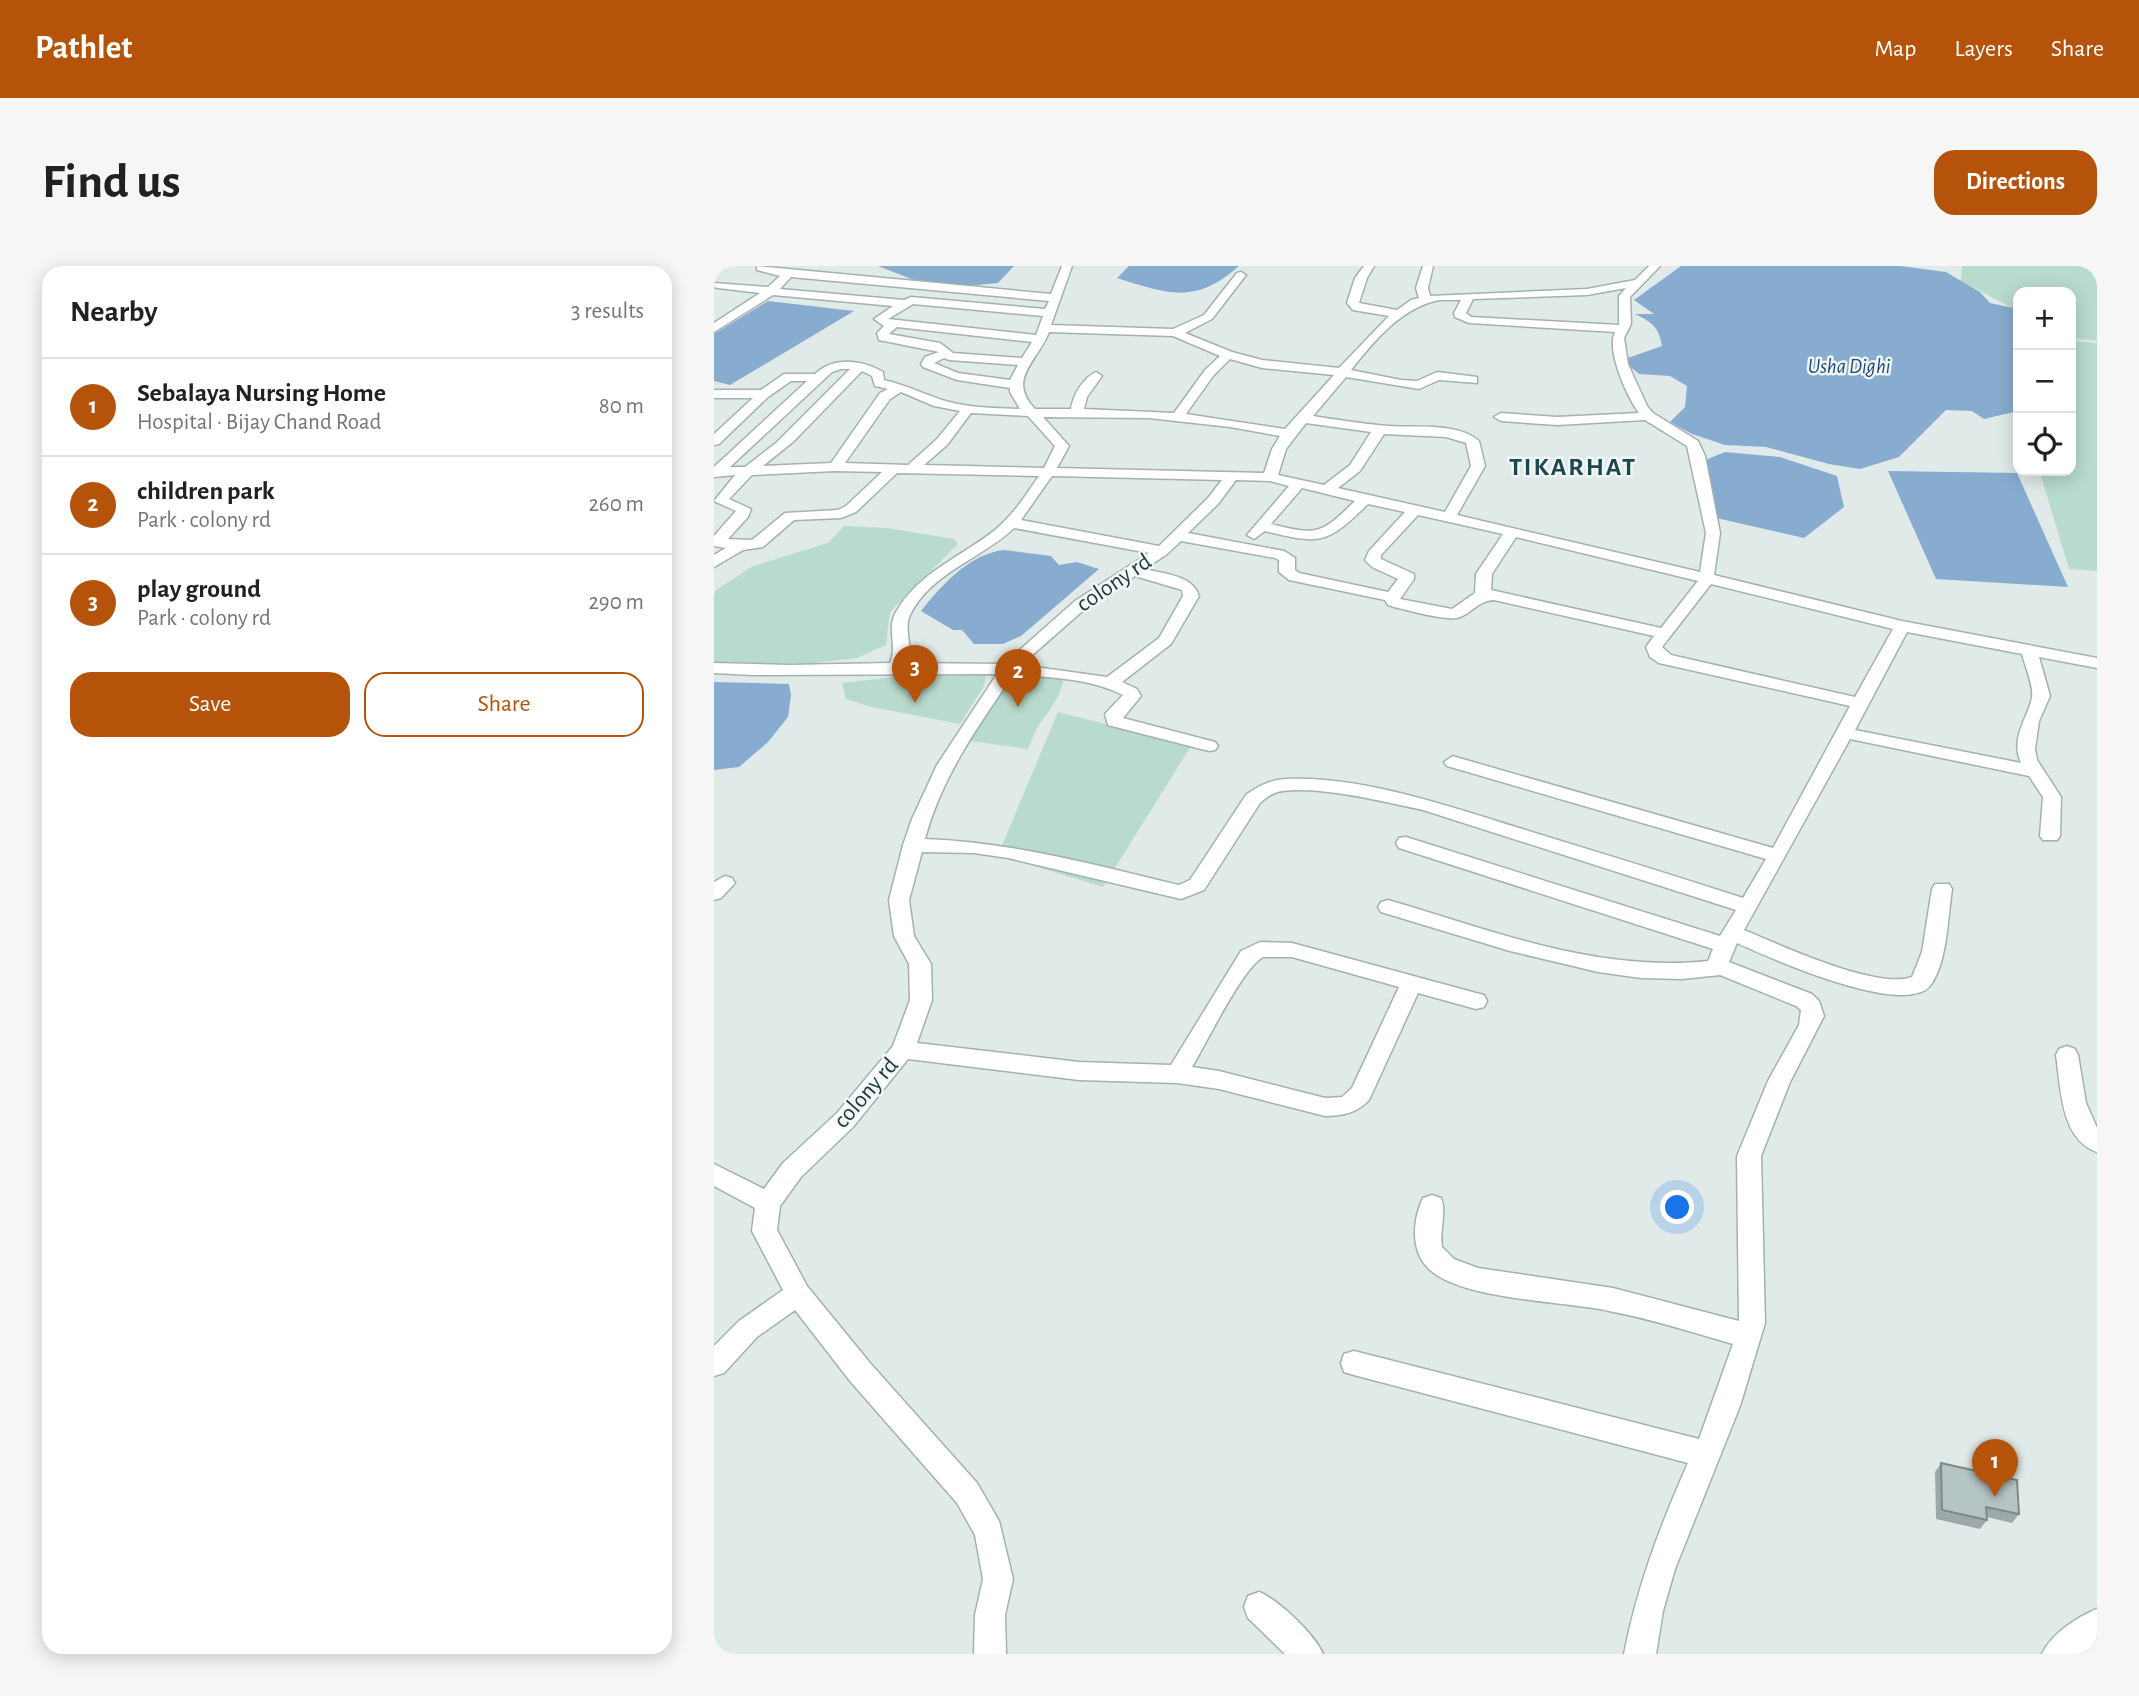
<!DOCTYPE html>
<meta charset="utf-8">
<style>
:root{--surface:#fff;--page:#f6f6f6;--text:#202124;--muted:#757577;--line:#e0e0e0;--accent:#b45309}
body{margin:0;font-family:"Alegreya Sans",sans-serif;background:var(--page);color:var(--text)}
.controls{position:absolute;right:21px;top:21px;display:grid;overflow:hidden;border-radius:14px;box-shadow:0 4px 18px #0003}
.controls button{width:63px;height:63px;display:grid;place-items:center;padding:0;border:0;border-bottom:2px solid var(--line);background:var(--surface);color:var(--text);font:35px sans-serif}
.you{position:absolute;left:964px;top:942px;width:24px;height:24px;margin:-18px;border:5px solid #fff;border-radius:50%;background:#1a73e8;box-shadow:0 0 0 10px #1a73e833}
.badge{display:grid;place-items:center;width:46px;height:46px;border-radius:50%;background:var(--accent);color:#fff;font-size:23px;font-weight:700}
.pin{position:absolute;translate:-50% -58px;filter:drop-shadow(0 2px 4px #0008)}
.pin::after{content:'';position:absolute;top:37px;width:24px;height:21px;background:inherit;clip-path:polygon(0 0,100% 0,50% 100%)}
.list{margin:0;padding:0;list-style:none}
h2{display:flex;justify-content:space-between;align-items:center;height:91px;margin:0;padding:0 28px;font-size:30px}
h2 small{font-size:23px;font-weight:400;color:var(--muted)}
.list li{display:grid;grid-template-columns:46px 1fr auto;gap:21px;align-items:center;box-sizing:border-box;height:98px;padding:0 28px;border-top:2px solid var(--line)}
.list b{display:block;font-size:26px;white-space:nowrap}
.list p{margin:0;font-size:23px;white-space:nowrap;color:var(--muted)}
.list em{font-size:23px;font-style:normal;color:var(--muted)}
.actions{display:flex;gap:14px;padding:21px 28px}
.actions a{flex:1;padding:16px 0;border:2px solid var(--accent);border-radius:21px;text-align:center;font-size:24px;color:var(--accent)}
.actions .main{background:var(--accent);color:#fff}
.icon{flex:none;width:38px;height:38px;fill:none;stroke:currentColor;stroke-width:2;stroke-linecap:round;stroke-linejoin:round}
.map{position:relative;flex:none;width:1383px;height:1388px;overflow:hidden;border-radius:21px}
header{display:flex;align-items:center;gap:42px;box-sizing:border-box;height:98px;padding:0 35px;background:var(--accent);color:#fff}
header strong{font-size:33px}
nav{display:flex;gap:38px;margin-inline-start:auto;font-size:24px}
.intro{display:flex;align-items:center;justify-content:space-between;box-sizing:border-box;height:168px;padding:0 42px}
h1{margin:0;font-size:49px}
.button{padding:18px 32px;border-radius:21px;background:var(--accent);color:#fff;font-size:24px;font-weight:700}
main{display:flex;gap:42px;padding:0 42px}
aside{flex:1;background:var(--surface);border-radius:21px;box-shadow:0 4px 18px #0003}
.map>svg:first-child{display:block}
.green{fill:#b9dbce}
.water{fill:#88accf}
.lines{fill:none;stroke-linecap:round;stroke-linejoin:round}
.street-casing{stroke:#a3b1b1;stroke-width:3}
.secondary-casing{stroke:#9fb6b5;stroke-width:3}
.street{fill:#fff;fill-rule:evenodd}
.secondary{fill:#fff;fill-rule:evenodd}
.wall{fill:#9ca9a8}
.building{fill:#b5c5c3;stroke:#7f8a88;stroke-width:2}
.labels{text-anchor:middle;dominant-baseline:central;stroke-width:5;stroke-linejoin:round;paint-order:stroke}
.far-water-label{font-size:21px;font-style:italic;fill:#1d4875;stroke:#f0f7f6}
.street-label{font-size:24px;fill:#21383a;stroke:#f0f7f6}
.far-district-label{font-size:26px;font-weight:bold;letter-spacing:2px;fill:#1d474c;stroke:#f0f7f6}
</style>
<header>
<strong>Pathlet</strong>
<nav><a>Map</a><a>Layers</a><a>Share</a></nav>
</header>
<div class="intro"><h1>Find us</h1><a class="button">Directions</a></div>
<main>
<aside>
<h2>Nearby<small>3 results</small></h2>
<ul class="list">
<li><span class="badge">1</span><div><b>Sebalaya Nursing Home</b><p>Hospital · Bijay Chand Road</p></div><em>80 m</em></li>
<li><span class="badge">2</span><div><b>children park</b><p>Park · colony rd</p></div><em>260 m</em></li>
<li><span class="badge">3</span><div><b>play ground</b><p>Park · colony rd</p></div><em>290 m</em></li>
</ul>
<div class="actions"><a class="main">Save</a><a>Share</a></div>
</aside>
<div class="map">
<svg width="1383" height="1388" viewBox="0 0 1383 1388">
<rect width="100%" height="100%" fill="#e0eae9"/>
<path class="green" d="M1248 0H1383V75L1357 72V26H1304V45L1247 15Z
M1357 75 1383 77V305L1355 303 1326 207 1364 209 1336 205H1357Z
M130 260 173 262 240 273 244 278 176 346 172 379 143 392 92 398 0 396V328L2 324 39 300 114 277Z
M297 404 350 411C347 430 337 442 327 456 321 464 318 474 314 483L256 475 259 456Z
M196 409 272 410 270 420 246 458 157 441 132 433 128 417Z
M344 446 477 480 389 621 284 589Z"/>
<path class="water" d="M164 0H300L284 17 253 20 205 16Z
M415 0H525C481 39 454 28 403 12Z
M967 0H1186L1232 6 1266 26 1276 37 1304 43V145L1270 153 1258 145 1232 144 1185 191 1146 203 1115 198 1052 181 1011 179 978 168 956 156 971 141 973 120 956 110 925 108 914 99V92L948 80C945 61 938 56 921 48H940L920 34Z
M54 35 140 45 16 119 0 115V68Z
M1011 186 1066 191 1123 210 1130 241 1090 272 998 251 989 195Z
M1174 205 1303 207 1354 321 1222 313Z
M290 284 337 290 345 299 363 296 385 303 307 370 289 378H260L248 364H239L207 345C228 319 255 288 290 284Z
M0 416 75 418 77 429 74 451 54 476 25 501 0 504Z"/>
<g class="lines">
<g class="street-casing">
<path id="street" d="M43 0 337 28 348 0H358L337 59 459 63 490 49 523 7 527 6 532 9 498 53 471 67 518 86 548 94 625 102 675 50 639 44 633 37 641 12 650 0H660L653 12 645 37 683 44 697 34 705 32 702 22 709 0H719L714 22 716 30 873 23 921 14 935 0H946L916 31 917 58 910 72 914 98 933 140 939 147 984 175 991 190 1006 267 1000 309 1188 355 1383 392V402L1325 391 1336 430 1325 455 1321 483 1323 494 1347 531 1346 570 1343 574H1329L1326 570 1329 531 1315 510 1136 473 1030 664C1066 679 1163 724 1198 711L1208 686 1218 623 1221 618H1235L1238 623C1234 649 1233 701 1215 721 1186 750 1056 692 1023 677L1015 696 1098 728 1105 735 1110 750 1076 816 1047 890 1051 1057 1026 1140 961 1303 949 1345 942 1388H910C923 1321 946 1260 974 1197L640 1109 630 1106 627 1097 630 1088 640 1085 985 1173 1019 1078C978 1066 937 1053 895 1045 850 1035 745 1034 714 1002 696 984 699 953 709 932L718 929 727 932C733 946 725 965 728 981L740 993 764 1002 899 1022 1025 1055 1023 890 1054 815 1085 759 1087 744 1082 740 1006 709 968 713 927 712 884 706 796 685 667 646 664 641 667 636 674 634C777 664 884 707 994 695L999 683 685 582 682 577 685 572 692 571 1006 670 1022 644 709 544C671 536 607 520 569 525 559 526 553 531 546 537L490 624 467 633 294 592 260 587 208 586 195 634 200 670 217 698 218 734 203 777 365 796 457 799 527 685 546 676 578 677 762 727 770 729 773 735 770 741 762 743 704 727 655 834C643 847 628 850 611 850L505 823 463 817 365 814 194 793 139 861 87 911 66 940 63 964 93 1020 156 1097 263 1217 285 1255 299 1313 291 1349 292 1388H260L261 1349 269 1313 261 1269 243 1237 136 1115 81 1044 43 1071 10 1107 0 1110V1080L25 1055 69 1024 38 965 41 942 0 920V898L50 923 69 897 123 847 179 780 196 734 195 698 180 670 175 634 189 579 198 553 223 499 283 408 38 409 0 407V397L76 399 176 397C184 379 172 363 182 346 205 306 247 291 281 264 299 249 312 229 325 210L183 207 142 246 127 252 80 254 49 281 29 284 0 301V289L12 282 0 280V270L22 245 0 235 21 209 0 211V201L93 115H77L54 131 5 178 0 179V168L39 132H0V124H47L70 108H101C120 90 148 94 169 106L170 114C191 119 208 127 228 134 253 142 280 142 306 143L296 126V122L243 114 209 101 207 98 211 91 225 86 165 74 163 67 170 60 160 53 179 40 59 29 0 66V57L46 27 4 22 0 21V17L54 21 66 10 43 4ZM77 11 335 35 331 43 197 31 190 34 66 23ZM912 22 905 30V59L757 51 752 47 759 33 873 29ZM725 34H747L740 47 741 51 755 57 901 66C892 84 913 131 925 147L843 151 787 147 780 151 787 155 843 159 931 154 973 180 992 267 986 306 743 249 771 200 765 175C744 156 701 162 675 160 649 158 624 154 599 150L632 111 705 123 725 114 763 117V111L723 106 703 115 687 114 637 104C661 74 687 42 725 34ZM199 38 329 50 322 69 174 53ZM183 61 318 76 308 92 239 87 226 77 175 68ZM335 66 459 70 506 90 491 104 460 147 370 143 373 131 388 110 382 106C369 112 359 129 357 143H321C292 113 324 95 335 66ZM230 92 235 94 304 99 296 114 244 107 220 97ZM516 93 548 102 620 109 571 163 472 148 499 110ZM127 103H136L62 177 31 201H16L118 106ZM148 105 158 110 161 120 174 123 166 127 117 197 49 200 80 175ZM187 126 220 140 246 145 223 173 194 199 131 197 176 133ZM257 147 314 150 341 180 330 202 210 199 233 179ZM329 151 435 152 516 161 566 170 558 183 550 207 343 202 355 180ZM592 157 657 166 636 199 610 219 564 209 572 183ZM670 168 732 171 752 177 757 200 731 246 624 222 646 205ZM121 205 168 206 132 240 124 244 71 247 38 274 14 273 34 251 37 243 15 233 38 209ZM338 210 508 214 494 232 445 280 307 254ZM522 214 556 215 575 220 533 269 540 273 551 265C607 279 613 278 654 238L691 246 655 285 651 294 658 301 684 313 674 326 585 307 581 304V292L570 285 474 267 504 238ZM588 222 641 235C607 268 604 270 557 258ZM704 249 789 268 762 308 761 327 738 343 686 333 700 313V308L667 293V289ZM300 262 435 287 361 335 290 398 193 397C200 380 189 365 196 349 216 307 269 292 300 262ZM802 271 984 315 947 362 777 324 778 308ZM467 275 561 292 565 294V306L575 314 671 334 674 339 680 341C694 344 734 356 746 351 759 346 764 335 780 334L940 370 932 381 936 391 945 397 1136 440 1059 582 745 492 739 490 730 496 733 500 1052 593 1029 632C955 608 880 585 805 562 735 540 645 509 571 513 556 514 544 520 532 529L476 614 465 619C381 599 298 576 211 573 227 512 264 460 299 409 335 411 376 412 409 429L391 448 394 459 495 485 501 484 504 480 501 476 409 452 427 430 423 423 408 416 457 378 485 330C479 309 450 308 431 303L453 288ZM421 310 468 324 469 330 445 372 393 411 307 399 373 341ZM997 318 1179 363 1141 431 957 389 948 381ZM1193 366 1308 388C1311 400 1320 420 1318 432 1313 454 1296 471 1307 497L1141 464ZM549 691H578L685 721 638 822 628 831 611 832 505 805 478 801C493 776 528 703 549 691Z
M11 610 18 612 21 617 7 632 0 634V616Z
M1353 780 1361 783 1364 789 1372 837 1383 862V886C1346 873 1347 821 1342 789L1345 783Z
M545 1326C565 1334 601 1369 609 1388H571L534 1352 530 1341 534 1330Z"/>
</g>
<g class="secondary-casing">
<path id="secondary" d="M1383 1343V1377L1369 1388H1328C1337 1368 1363 1351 1383 1343Z"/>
</g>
<use href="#street" class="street"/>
<use href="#secondary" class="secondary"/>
</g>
<path class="wall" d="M1227 1197 1305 1248 1298 1257 1273 1251V1254L1266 1263 1222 1253 1221 1206Z"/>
<path class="building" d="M1227 1197 1303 1214 1305 1248 1272 1241 1273 1254 1228 1244Z"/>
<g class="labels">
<g class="far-water-label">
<text x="1135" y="100">Usha Dighi</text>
</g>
<g class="street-label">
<text transform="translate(400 317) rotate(-34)">colony rd</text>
<text transform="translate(152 827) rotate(-49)">colony rd</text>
</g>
<g class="far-district-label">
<text x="859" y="201">TIKARHAT</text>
</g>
</g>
</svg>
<div class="controls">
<button>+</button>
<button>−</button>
<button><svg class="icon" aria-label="locate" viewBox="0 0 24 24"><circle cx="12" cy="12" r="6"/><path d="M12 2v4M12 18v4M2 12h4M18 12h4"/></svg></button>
</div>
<div class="you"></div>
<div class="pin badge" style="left:1281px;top:1231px">1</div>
<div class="pin badge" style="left:304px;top:441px">2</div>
<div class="pin badge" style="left:201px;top:437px">3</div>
</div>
</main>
